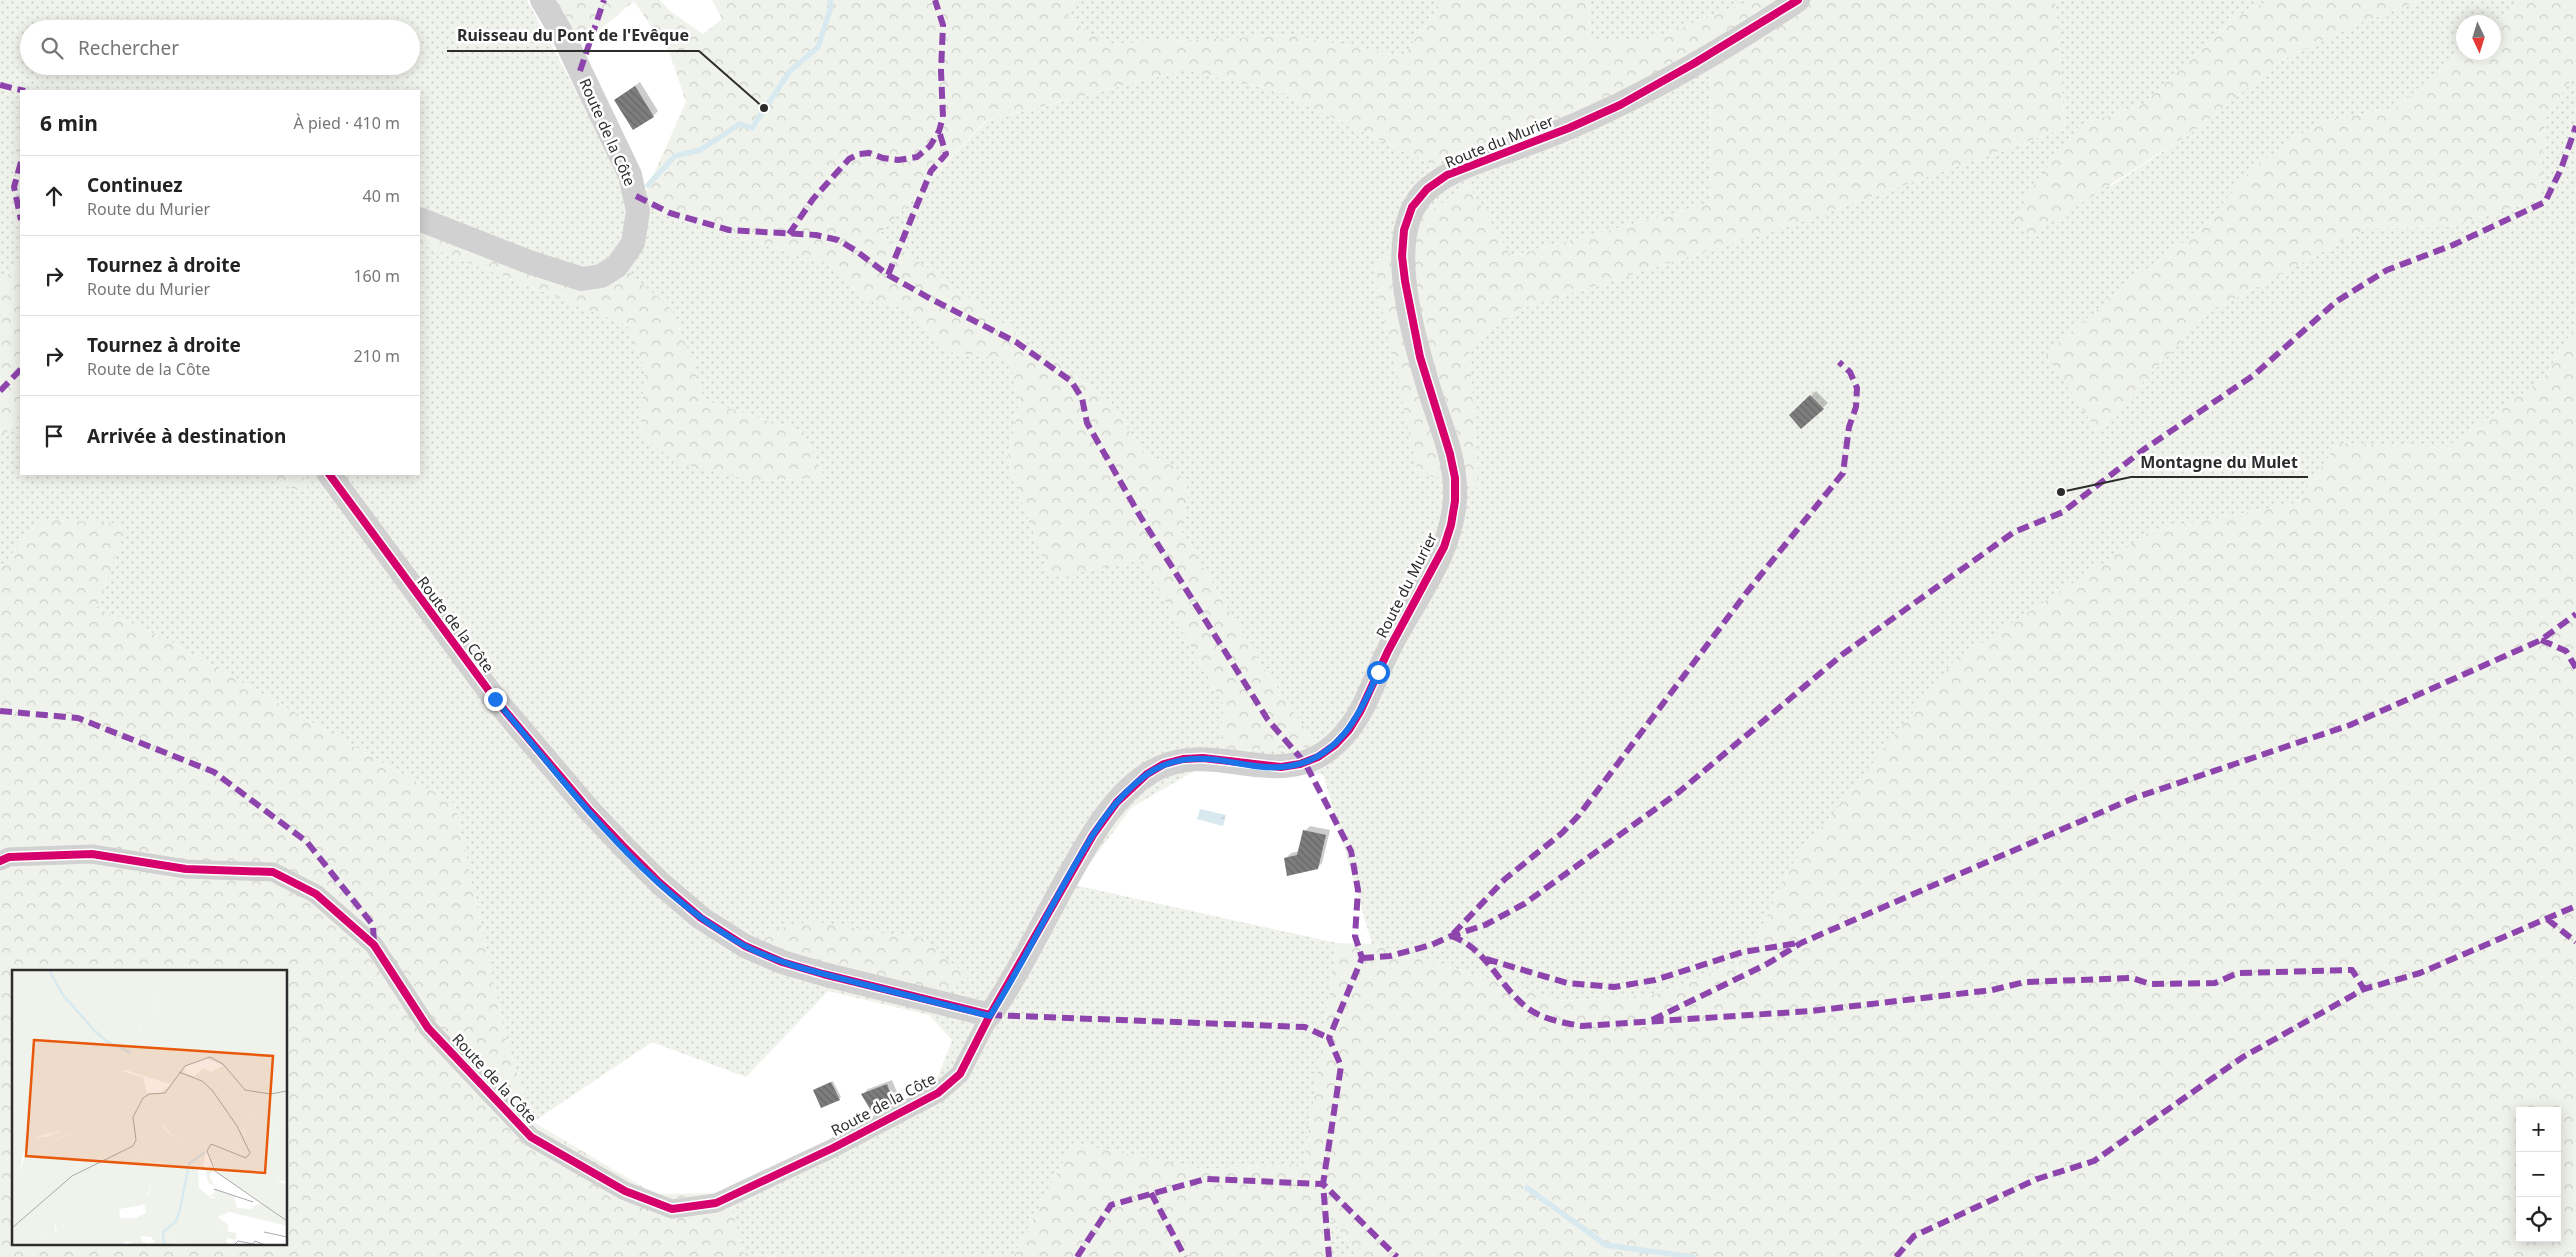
<!DOCTYPE html>
<html lang="fr">
<meta charset="utf-8">
<style>
:root{--surface:#fff;--page:#f6f6f6;--text:#222;--muted:#767676;--line:#e0e0e0}
body{margin:0;font-family:"Noto Sans",sans-serif;background:var(--page);color:var(--text)}
.controls{position:absolute;right:15px;bottom:15px;display:grid;overflow:hidden;border-radius:0px;box-shadow:0 2px 12px #0003}
.controls button{width:45px;height:45px;display:grid;place-items:center;padding:0;border:0;border-bottom:1px solid var(--line);background:var(--surface);color:var(--text);font:25px sans-serif}
.compass{position:absolute;left:2456px;top:15px;width:45px;height:45px;border-radius:50%;background:var(--surface);box-shadow:0 2px 12px #0003;rotate:176deg}
.stop{position:absolute;width:15px;height:15px;margin:-11px;border:4px solid #1a73e8;border-radius:50%;background:#fff}
.stop.end{background:#1a73e8;border-color:#fff;box-shadow:0 1px 5px #0008}
.list{margin:0;padding:0;list-style:none}
h2{display:flex;justify-content:space-between;align-items:center;height:65px;margin:0;padding:0 20px;font-size:21px}
h2 small{font-size:16px;font-weight:400;color:var(--muted)}
.list li{display:grid;grid-template-columns:32px 1fr auto;gap:15px;align-items:center;box-sizing:border-box;height:80px;padding:0 20px;border-top:1px solid var(--line)}
.list b{display:block;font-size:19px;white-space:nowrap}
.list p{margin:0;font-size:16px;white-space:nowrap;color:var(--muted)}
.list em{font-size:16px;font-style:normal;color:var(--muted)}
.icon{flex:none;width:28px;height:28px;fill:none;stroke:currentColor;stroke-width:2;stroke-linecap:round;stroke-linejoin:round}
.map{position:relative;flex:none;width:2576px;height:1257px;overflow:hidden}
.search{position:absolute;background:var(--surface);box-shadow:0 2px 12px #0003;left:20px;top:20px;width:400px;height:55px;display:flex;align-items:center;gap:12px;box-sizing:border-box;padding:0 18px;border-radius:28px;color:var(--muted);font-size:19px}
.panel{position:absolute;background:var(--surface);box-shadow:0 2px 12px #0003;left:20px;top:90px;width:400px;height:385px;border-radius:0px}
.map>svg:first-child{display:block}
.grass{fill:url(#grass-dots);fill-rule:evenodd}
.forest{fill:url(#forest-crowns);fill-rule:evenodd}
.water{fill:url(#water-ripples)}
.shadow{fill:#0003}
.lines{fill:none;stroke-linecap:round;stroke-linejoin:round}
.stream{stroke:#d8e9ef;stroke-width:5.5}
.building{fill:url(#building-back-hatch)}
.minor{stroke:#d1d1d1;stroke-width:19}
.tertiary{stroke:#d1d1d1;stroke-width:24}
.quiet{stroke:#8e44ad;stroke-width:6;stroke-dasharray:12 6;stroke-linecap:butt}
.cycleway-casing{stroke:#fff;stroke-width:11}
.cycleway{stroke:#d6006c;stroke-width:8}
.route{stroke:#1a73e8;stroke-width:6}
.labels{text-anchor:middle;dominant-baseline:central;stroke-width:5;stroke-linejoin:round;paint-order:stroke}
.street-label{font-size:15px;fill:#2c2c2c;stroke:#fff}
.inset-river{fill:none;stroke:#d8e9ef;stroke-width:2.5}
.inset-road{fill:none;stroke:#ababab;stroke-width:1}
.view{fill:#e8590c;fill-opacity:0.15;stroke:#e8590c;stroke-width:2.5}
.inset-edge{fill:none;stroke:#2c2c2c;stroke-width:2.5}
.leader{fill:none;stroke:#2c2c2c;stroke-width:2}
.callout-dot{fill:#2c2c2c;stroke:#fff;stroke-width:2}
.callout-label{font-size:16px;text-anchor:middle;font-weight:bold;fill:#2c2c2c;stroke:#fff;stroke-width:5;stroke-linejoin:round;paint-order:stroke}
</style>
<div class="map">
<svg width="2576" height="1257" viewBox="0 0 2576 1257">
<defs>
<pattern id="grass-dots" width="8" height="8" patternUnits="userSpaceOnUse" patternTransform="scale(1.25)"><rect width="8" height="8" fill="#f0f3eb"/><path d="M2 2h.1M6 6h.1" fill="none" stroke="#ced0ca" stroke-width="1.8" stroke-linecap="round"/></pattern>
<pattern id="forest-crowns" width="20" height="18" patternUnits="userSpaceOnUse" patternTransform="scale(1.25)"><rect width="20" height="18" fill="#f0f3eb"/><path d="M2 6a3 3 0 1 1 6 0M12 15a3 3 0 1 1 6 0" fill="none" stroke="#ced0ca"/></pattern>
<pattern id="water-ripples" width="26" height="14" patternUnits="userSpaceOnUse" patternTransform="scale(1.25)"><rect width="26" height="14" fill="#d8e9ef"/><path d="M2 4q2-2 4 0t4 0M15 11q2-2 4 0t4 0" fill="none" stroke="#bac8cd"/></pattern>
<pattern id="building-back-hatch" width="6" height="6" patternUnits="userSpaceOnUse" patternTransform="scale(1.25)"><rect width="6" height="6" fill="#7d7d7d"/><path d="M-1 5l2 2M0 0l6 6M5-1l2 2" fill="none" stroke="#676767"/></pattern>
</defs>
<rect width="100%" height="100%" fill="#fff"/>
<path class="grass" d="M0 0H527L639 207 829 264 865 299 907 309 950 352 1009 360 1020 398 1007 461 1050 577 1142 560 1224 705 1220 751 1317 747 1258 659 1180 529 1189 492 1175 466 1145 456 1110 401 880 234 986 121 1184 70 1274 90 1431 164 1711 58 1710 204 1511 256 1468 185 1426 214 1479 488 1469 347 1519 309 1792 225 2065 128 2055 0H2269L2238 16 2142 105 2080 125 2065 147 2111 186 2197 129 2282 60 2352 26 2422 0H2519L2494 25V22H2464L2463 52 2395 108 2319 122 2255 166 2201 229 2127 284 2047 354 2097 431 2208 313 2367 228 2447 227 2539 200 2545 120 2576 72V325L2543 379 2446 448 2338 443 2297 503 2153 530 1789 868 1748 958 1658 994 1562 1001 1372 944 1323 774 1199 768 1131 808 1074 885 1337 943 1304 1164 1203 1169 1073 1143 1013 1257H774L744 1253 727 1193 935 1085 952 1040 929 1015 828 991 746 1077 652 1042 533 1122 506 1040 455 804 166 639 97 608 126 525 41 519 0 568V442L21 412V474H265L267 479 308 493 302 474H419V243L627 325 645 369 640 434 752 481 825 478 803 432 704 400 692 360 672 310 591 285 419 225V91H21V110L11 192 21 201V263L0 281ZM29 29H411V66H29Z
M1075 0H1444L1403 56 1290 35 1108 44 1067 18Z
M1590 0H1753L1647 41H1589Z
M1324 1210 1360 1257H1326Z"/>
<path class="forest" d="M556 0H660L670 11 703 34 722 19 712 0H1075L1067 18 1108 44 1290 35 1403 56 1444 0H1590L1589 41H1647L1753 0H2055L2065 128 1792 225 1519 309 1469 347 1479 488 1418 473 1373 269 1426 214 1468 185 1511 256 1710 204 1711 58 1525 140 1431 164 1274 90 1184 70 985 121 880 234 1110 401 1145 456 1175 466 1189 492 1180 529 1258 659 1317 747 1220 751 1224 705 1142 560 1050 578 1007 461 1020 399 1009 360 950 352 907 309 865 299 829 264 639 207 686 102 670 54 634 1 580 46Z
M2269 0H2422L2352 26 2282 60 2197 129 2029 237 2013 221 2036 182 2080 125 2142 105 2238 16Z
M2519 0H2576V72L2545 120 2539 200 2447 227 2367 228 2208 313 2097 431 2046 354 2127 284 2201 229 2255 166 2319 122 2395 108 2463 52H2494V25Z
M21 110V201L11 192Z
M419 225 590 285 628 271 672 310 692 360 704 400 803 432 825 478 752 481 675 462 640 434 645 369 627 325 419 243Z
M21 263V412L0 442V281Z
M2576 325V1257H1360L1325 1211 1326 1257H1013L1073 1143 1203 1169 1304 1164 1337 943 1372 944 1562 1001 1658 994 1748 958 1789 868 1953 662 2153 530 2297 503 2338 443 2446 448 2543 379ZM2520 1111H2557V1238H2520Z
M265 474H302L309 494 267 479Z
M41 519 127 524 97 608 166 639 455 804 506 1040 533 1122 655 1194 727 1193 744 1253 774 1257H0V568ZM14 971H286V1243H14Z
M810 921 923 939 969 977 935 994 760 949 767 931Z"/>
<path class="water" d="M1200 809 1226 815 1223 826 1197 819Z"/>
<path class="shadow" d="M640 82 658 111 653 116 615 100Z
M1816 391 1828 403 1801 428 1791 415Z
M1310 826 1330 830 1322 863 1317 868 1286 858 1291 853 1299 851 1305 831Z
M892 1080 899 1097 894 1102 863 1094 868 1089Z
M833 1081 841 1097 839 1099 816 1089Z"/>
<g class="lines">
<path class="stream" d="M648 185 675 156 700 150 740 124 752 128 790 71 818 47 831 7 830 0
M1527 1188 1606 1245 1693 1257"/>
</g>
<path class="building" d="M635 86 654 117 633 130 614 100Z
M1810 395 1824 409 1801 429 1789 415Z
M1303 830 1326 835 1318 869 1287 876 1284 858 1297 855Z
M831 1082 840 1100 821 1108 813 1090Z
M887 1084 894 1103 873 1114 861 1094Z"/>
<g class="lines">
<path class="minor" d="M0 861 9 857 92 854 186 869 273 872 316 894 374 945 428 1028 531 1137 625 1191 672 1209 716 1203 833 1148 938 1093 960 1074 990 1015"/>
<path class="tertiary" d="M419 219 529 262 582 279 601 276 617 266 633 243 638 211 630 175 565 39 542 0
M329 474 495 699 589 810 624 847 660 883 701 918 745 946 782 962 823 974 990 1015C1018 974 1040 928 1064 884 1087 844 1111 796 1151 772 1218 732 1289 806 1348 730 1367 707 1375 676 1389 649 1413 601 1452 555 1455 498 1457 457 1438 421 1427 382 1412 330 1381 228 1429 188 1451 169 1483 160 1511 150 1539 140 1567 129 1595 116 1665 84 1734 43 1798 0"/>
<path class="quiet" d="M580 71 604 0
M0 85 25 91
M21 162 14 187 21 220
M636 196 670 213 729 230 816 235 838 240 855 250 888 275 931 299 1016 342 1071 381 1082 398 1087 423 1140 516 1268 720 1305 763 1351 851 1358 890 1355 936 1362 958 1329 1038 1341 1066 1323 1184 1329 1257
M789 234 813 199 849 159 859 154 869 153 883 158 898 160 917 157 930 146 939 131 943 117 941 71 943 25 935 0
M888 275 931 171 946 154 939 131
M0 391 21 369
M2541 640 2566 651 2576 668
M0 711 78 718 214 772 307 842 373 925 374 945
M2547 919 2576 942
M1453 934 1505 879 1562 833 1579 815 1747 592 1843 473 1849 427 1856 407 1857 388 1850 372 1839 362
M1451 936C1486 948 1498 984 1525 1006 1540 1019 1564 1023 1582 1026L1811 1011 1992 990 2025 982 2132 978 2150 984 2215 983 2238 973 2352 970 2364 989
M1362 958 1390 956 1431 945 1451 936 1485 925 1524 904 1679 792 1843 654 2014 532 2063 512 2143 450 2254 375 2337 301 2387 270 2453 245 2545 202 2561 169 2576 126
M1486 959 1567 983 1614 987 1655 980 1743 952 1798 943
M990 1015 1305 1027 1329 1038
M1652 1020 1767 964 1801 943 2134 798 2350 725 2541 640 2576 614
M1151 1193 1185 1257
M1077 1257 1111 1205 1206 1179 1323 1184 1397 1257
M1896 1257 1914 1236 2037 1179 2094 1161 2243 1057 2364 989 2420 973 2576 906"/>
<g class="cycleway-casing">
<path id="cycleway" d="M329 474 495 699 589 810 624 847 660 883 701 918 745 946 782 962 823 974 990 1015
M0 861 9 857 92 854 186 869 273 872 316 894 374 945 428 1028 531 1137 625 1191 672 1209 716 1203 833 1148 938 1093 960 1074 990 1015 1093 835 1117 802 1147 774 1164 764 1183 759 1203 758 1281 767 1300 764 1318 757 1335 745 1349 730 1360 712 1388 651 1444 547 1451 525 1455 501V478L1450 454 1420 357 1405 281 1402 256 1404 230 1412 207 1427 189 1447 175 1569 128 1620 105 1693 64 1798 0"/>
</g>
<use href="#cycleway" class="cycleway"/>
</g>
<g class="lines">
<path class="route" d="M495 699C569 787 642 888 743 945 778 964 820 973 858 983 902 994 946 1005 990 1016 1019 971 1042 923 1068 877 1089 840 1111 800 1146 775 1168 759 1192 757 1218 760 1239 763 1261 769 1282 767 1336 763 1360 716 1378 672"/>
</g>
<g class="labels">
<g class="street-label">
<text transform="translate(608 132) rotate(66)">Route de la Côte</text>
<text transform="translate(1499 141) rotate(-22)">Route du Murier</text>
<text transform="translate(1406 585) rotate(-63)">Route du Murier</text>
<text transform="translate(456 624) rotate(53)">Route de la Côte</text>
<text transform="translate(495 1078) rotate(47)">Route de la Côte</text>
<text transform="translate(883 1104) rotate(-28)">Route de la Côte</text>
</g>
</g>
<g transform="translate(12 970)">
<rect width="275" height="275" fill="#fff"/>
<path d="M148 17 145 48 138 66V82L128 67 129 46 135 32ZM169 77 192 82 193 88 173 96V103L182 106 191 98 199 102 211 96 213 103 241 143 248 146 245 153 258 149 264 151 252 166 244 171 234 167 231 157 232 172 221 181 233 176 249 181 275 149V211H264L275 214V256L259 252 251 244 252 235 206 204 195 180 161 163 159 143 150 144 144 126H136L152 159 173 176 162 186 143 189 121 179 94 187 95 173 114 170 122 174 119 149V161L114 165 62 178 90 192 106 189 105 198 81 213 111 207 123 189 154 195 160 204 134 213 139 216 131 235 107 239 108 248H124L125 253 141 251 139 267 101 262 77 245 42 236 29 203 15 190 57 163 50 160 27 166 11 184 8 202 1 201 19 152 29 146 38 147 43 142 56 140 76 129 97 103 105 100 131 107 135 123 147 124 159 114 135 107 139 87 160 90ZM65 173 45 187 25 192 21 190ZM275 125V141L272 143 259 132 263 127ZM10 210H21L20 222 14 245 2 259 0 241 14 220ZM187 218 199 228H205L217 242 206 247 216 255V261L202 259V265L215 268V275L162 273 160 264 173 250ZM46 250 52 257V275H28V263L31 262 35 268 45 261 42 252Z" fill="#f0f3eb" fill-rule="evenodd"/>
<path d="M0 0H275V125L263 127 259 132 272 143 275 141V149L249 181 253 185 251 193 246 192 233 176 225 184 221 182 232 172 227 155 234 167 244 171 252 166 264 151 258 149 252 155 244 154 247 146 216 126 210 95 193 88 192 82 169 77 161 90 139 87 135 107 114 100 97 103 76 129 56 140 43 142 39 147 28 146 14 159 15 171 1 201 8 202 18 168 35 167 50 160 61 150 65 157 15 190 29 203 42 236 70 231 77 245 101 262 129 265 130 271 137 274 143 272 139 267 141 251 125 253 124 248 134 243 131 228 137 224 139 216 133 212 159 204 151 201 154 194 123 189 111 207 78 220 81 213 104 198 105 189 90 192 58 207 51 199 62 192V178L118 162 119 148 124 150 127 169 118 177 114 170 96 173 94 186 121 179 143 189 162 186 172 176 147 152 135 125 144 126 150 144 159 143 161 163 195 180 191 194 194 199 199 195 202 202 198 203V207L202 215 196 213 194 202 186 197 187 218 173 250 160 264 162 275H124L115 271 107 275H52V257L46 250 42 252 44 267 35 268 31 262 28 263V275H0ZM148 18 145 48 138 66 137 81 128 67 129 46 135 32ZM10 210H20V222L13 231 14 245 2 259 0 241 14 220ZM179 153 193 156 197 169 217 180 196 174 190 161ZM66 168 60 178 40 189 25 192 27 199 20 194 21 190ZM202 218 222 226 225 238 238 239 248 233 252 235 251 244 259 252 217 242 205 228 196 226 202 224ZM202 259 225 263 223 270 202 265Z" fill="#f0f3eb" fill-rule="evenodd"/>
<path class="inset-river" d="M37 0 51 25 83 61 94 71 119 83M152 275 151 262 164 251 168 240 177 194 193 182"/>
<path class="inset-road" d="M167 102 190 111 200 120 225 156 238 183 234 188 199 174 195 181 203 201 275 251M202 219 241 232M0 258 60 206 121 176 124 170 121 147 131 128 137 124 153 123 173 96 198 87 211 94 233 120 258 124 275 121M252 262 275 267M222 275 226 271 241 274 243 271 253 275"/>
<path class="view" d="M22 70 261 86 253 203 14 186Z"/>
<rect width="275" height="275" class="inset-edge"/>
</g>
<path class="leader" d="M764 108L699 51H447M2061 492L2131 477H2308"/>
<g class="callout-dot">
<circle cx="764" cy="108" r="5"/>
<circle cx="2061" cy="492" r="5"/>
</g>
<g class="callout-label">
<text x="573" y="41">Ruisseau du Pont de l'Evêque</text>
<text x="2219" y="468">Montagne du Mulet</text>
</g>
</svg>
<div class="controls">
<button>+</button>
<button>−</button>
<button><svg class="icon" aria-label="locate" viewBox="0 0 24 24"><circle cx="12" cy="12" r="6"/><path d="M12 2v4M12 18v4M2 12h4M18 12h4"/></svg></button>
</div>
<svg class="compass" viewBox="-18 -18 36 36"><path d="M0-13l5 13h-10z" fill="#e53935"/><path d="M0 13l5-13h-10z" fill="#767676"/></svg>
<div class="stop" style="left:1378px;top:672px"></div>
<div class="stop end" style="left:495px;top:699px"></div>
<div class="search"><svg class="icon" aria-label="search" viewBox="0 0 24 24"><circle cx="10" cy="10" r="6"/><path d="M15 15l6 6"/></svg>Rechercher</div>
<section class="panel">
<h2>6 min<small>À pied · 410 m</small></h2>
<ul class="list">
<li><svg class="icon" aria-label="ahead" viewBox="0 0 24 24"><path d="M12 20V5M6 11l6-6 6 6"/></svg><div><b>Continuez</b><p>Route du Murier</p></div><em>40 m</em></li>
<li><svg class="icon" aria-label="right" viewBox="0 0 24 24"><path d="M7 20v-9h11M14 6l5 5-5 5"/></svg><div><b>Tournez à droite</b><p>Route du Murier</p></div><em>160 m</em></li>
<li><svg class="icon" aria-label="right" viewBox="0 0 24 24"><path d="M7 20v-9h11M14 6l5 5-5 5"/></svg><div><b>Tournez à droite</b><p>Route de la Côte</p></div><em>210 m</em></li>
<li><svg class="icon" aria-label="arrive" viewBox="0 0 24 24"><path d="M6 21V4h12l-3 4 3 4H6"/></svg><div><b>Arrivée à destination</b></div></li>
</ul>
</section>
</div>
